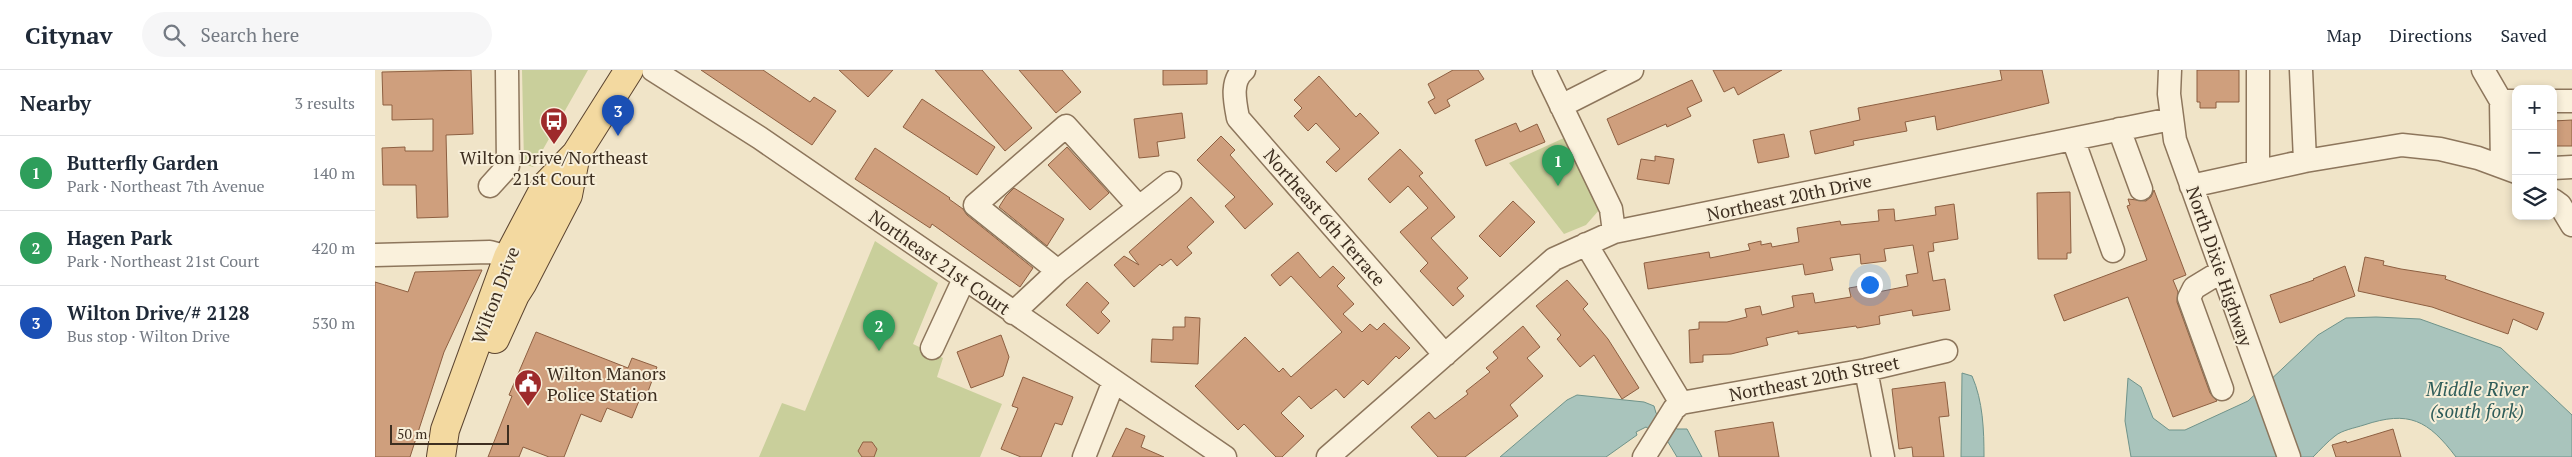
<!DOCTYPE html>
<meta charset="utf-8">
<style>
:root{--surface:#fff;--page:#f6f6f7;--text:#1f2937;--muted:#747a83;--line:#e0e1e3;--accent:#d93025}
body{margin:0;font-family:"PT Serif",serif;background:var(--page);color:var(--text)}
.controls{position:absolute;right:15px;top:15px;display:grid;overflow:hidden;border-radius:10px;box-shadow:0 2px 8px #0003}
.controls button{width:45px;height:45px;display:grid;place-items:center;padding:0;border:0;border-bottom:1px solid var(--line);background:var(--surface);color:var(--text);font:25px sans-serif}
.scale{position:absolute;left:15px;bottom:12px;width:119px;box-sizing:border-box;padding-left:5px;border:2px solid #3d2e20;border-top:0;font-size:14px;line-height:18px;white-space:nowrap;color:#3d2e20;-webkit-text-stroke:4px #f7eed8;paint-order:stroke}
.you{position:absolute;left:1494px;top:214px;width:18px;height:18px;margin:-12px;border:4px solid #fff;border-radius:50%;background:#1a73e8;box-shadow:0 0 0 8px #1a73e833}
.badge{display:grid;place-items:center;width:32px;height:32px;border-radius:50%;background:var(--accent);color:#fff;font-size:16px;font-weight:700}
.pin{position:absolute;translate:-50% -41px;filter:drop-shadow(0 1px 2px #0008)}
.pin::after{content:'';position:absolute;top:26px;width:18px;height:15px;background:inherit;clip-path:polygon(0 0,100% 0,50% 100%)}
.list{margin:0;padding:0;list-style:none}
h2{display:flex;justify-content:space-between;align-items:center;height:65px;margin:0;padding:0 20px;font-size:21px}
h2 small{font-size:16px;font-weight:400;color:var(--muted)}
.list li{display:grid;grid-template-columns:32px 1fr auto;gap:15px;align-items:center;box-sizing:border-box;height:75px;padding:0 20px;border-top:1px solid var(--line)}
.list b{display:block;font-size:19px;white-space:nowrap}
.list p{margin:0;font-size:16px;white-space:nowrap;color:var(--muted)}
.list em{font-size:16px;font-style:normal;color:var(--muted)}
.icon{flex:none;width:28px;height:28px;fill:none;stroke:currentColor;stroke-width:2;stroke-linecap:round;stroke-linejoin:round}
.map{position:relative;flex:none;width:2197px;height:387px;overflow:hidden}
header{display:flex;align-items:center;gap:30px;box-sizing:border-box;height:70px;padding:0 25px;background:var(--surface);border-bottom:1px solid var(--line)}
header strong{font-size:24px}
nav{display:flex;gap:28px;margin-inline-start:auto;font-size:18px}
.search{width:350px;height:45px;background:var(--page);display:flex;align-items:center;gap:12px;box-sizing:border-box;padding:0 18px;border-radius:28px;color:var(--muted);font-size:19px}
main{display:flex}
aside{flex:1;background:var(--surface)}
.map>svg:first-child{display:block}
.green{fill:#c9cf9b}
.water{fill:#a9c4bc;stroke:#6f938a}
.building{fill:#cf9f7d;stroke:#8d5f41}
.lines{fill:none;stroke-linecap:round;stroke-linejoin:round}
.minor-casing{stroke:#8d765c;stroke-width:25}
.major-casing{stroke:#5b4430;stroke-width:30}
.minor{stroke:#faf1dc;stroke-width:22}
.major{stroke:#f3d9a0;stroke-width:28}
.labels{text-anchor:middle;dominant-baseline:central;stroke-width:4;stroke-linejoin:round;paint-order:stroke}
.poi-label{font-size:18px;fill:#3d2e20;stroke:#f7eed8}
.street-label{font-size:18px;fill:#3d2e20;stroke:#f7eed8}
.water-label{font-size:19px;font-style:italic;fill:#2f5d5a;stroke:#f7eed8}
</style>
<header>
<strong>Citynav</strong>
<div class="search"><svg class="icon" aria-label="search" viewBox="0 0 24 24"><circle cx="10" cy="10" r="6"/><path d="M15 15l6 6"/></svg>Search here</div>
<nav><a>Map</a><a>Directions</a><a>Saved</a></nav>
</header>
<main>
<aside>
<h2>Nearby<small>3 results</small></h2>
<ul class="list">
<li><span class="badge" style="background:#2e9e5b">1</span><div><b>Butterfly Garden</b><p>Park · Northeast 7th Avenue</p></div><em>140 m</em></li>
<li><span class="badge" style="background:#2e9e5b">2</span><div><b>Hagen Park</b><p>Park · Northeast 21st Court</p></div><em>420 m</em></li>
<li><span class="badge" style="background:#1a4fb4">3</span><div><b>Wilton Drive/# 2128</b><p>Bus stop · Wilton Drive</p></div><em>530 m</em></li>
</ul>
</aside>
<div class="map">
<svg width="2197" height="387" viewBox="0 0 2197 387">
<rect width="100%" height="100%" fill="#f0e4c8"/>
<path class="green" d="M147 0H213L158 97 149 94Z
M1191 67 1225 139 1211 155 1189 164 1134 93Z
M500 171 563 213 538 274 568 288 562 307 627 334 605 387H384L407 333 430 341Z"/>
<path class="water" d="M2001 247 2045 249 2126 278 2197 345V387H2081C2053 350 2034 340 1989 355 1980 358 1967 360 1960 366 1952 372 1945 380 1938 387H1756L1750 351 1753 308 1766 317 1778 348 1794 360H1810L1873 331 1943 265 1971 248Z
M1587 303 1597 306C1608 331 1609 360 1609 387H1586Z
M1202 325 1269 332 1279 336 1281 343 1302 359H1312L1327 387H1302L1293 372 1271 357 1261 362 1262 365 1231 387H1125L1192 330Z"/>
<path class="building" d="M96 0 98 64 71 65 73 147 42 148 41 115H8L7 78 30 77V81H58V49L17 50V35H8L7 2Z
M326 0H388L435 32 439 27 461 41 437 75Z
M464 0H518L493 27Z
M560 0H607L657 58 630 81Z
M644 0H687L706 22 681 43Z
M788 0H832V14L788 15Z
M1078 0H1103L1109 9 1072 30 1075 36 1060 44 1053 32 1060 28 1053 14Z
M1338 0H1407L1363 25 1359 17 1349 22Z
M1625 0H1667L1674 33 1562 60 1560 46 1530 52 1532 61 1478 71 1479 75 1440 84 1435 61 1485 50 1483 38 1627 10Z
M1822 0H1864V32H1841V38H1825V32H1822Z
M944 6 981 47 985 43 1004 63 961 102 951 92 965 79 941 53 933 61 919 46 927 38 919 30Z
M1317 10 1327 31 1312 38 1316 46 1292 57 1291 54 1243 75 1232 49Z
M547 29 620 77 602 105 528 57Z
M807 43 810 68 782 72 784 86 764 88 759 49Z
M2197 50V76H2178V51Z
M1141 53 1145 62 1162 54 1170 72 1111 96 1100 70Z
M1409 64 1414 87 1383 93 1378 70Z
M846 66 860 80 855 85 898 134 870 159 850 136 860 127 822 90Z
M692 77 734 123 715 140 673 95Z
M500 78 575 128 574 129 588 139 592 145 658 198 645 217 557 154 555 158 480 109Z
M1025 79 1048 103 1044 106 1080 147 1056 168 1093 208 1082 218 1089 226 1078 236 1045 201 1053 193 1025 162 1053 138 1033 116 1015 133 993 109Z
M1280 86 1299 89 1294 114 1262 109 1266 89 1280 91Z
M639 118 689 149 672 176 624 137 631 126Z
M1779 120 1811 205 1798 210 1803 222 1802 232 1835 323 1842 331 1798 347 1753 227 1689 251 1679 225 1772 190 1752 136 1755 135 1753 129 1771 131 1776 127Z
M1695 122 1696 183H1692V189H1663L1662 123Z
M816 127 839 152 812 177 817 183 802 196 796 189 787 196 785 194 759 217 739 195 749 186 764 195 754 182Z
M1138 131 1160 152 1125 187 1104 166Z
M1579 134 1583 169 1558 173 1559 181 1553 182 1558 211 1570 209 1575 240 1538 246 1537 240 1504 246 1505 254 1482 258 1481 256 1423 264V261L1391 268 1393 275 1356 284 1328 285V292L1315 293 1314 260 1324 259V252H1352L1372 247 1370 239 1385 236 1387 245 1419 237 1417 226 1438 223 1440 233 1476 227 1474 218 1497 214 1498 223 1533 216 1531 205 1543 203 1538 175 1509 179 1511 191 1486 194 1485 184 1455 188 1458 200 1430 205 1428 194 1273 219 1269 193 1334 182 1335 188 1375 180 1373 174 1386 171V175L1396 173 1397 177 1424 172 1422 158 1465 151 1466 155 1504 151 1503 140 1519 139 1520 151 1561 145 1560 137Z
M923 182 945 208 958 196 970 208 962 216 979 234 968 244 987 262 995 254 1002 260 1009 253 1035 278 1024 289 1021 286 993 315 988 310 969 328 961 319 936 339 924 326 906 343 929 366 907 387H901L869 354 863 360 820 316 870 267 904 302 908 298 916 307 967 262 916 206 905 216 896 205Z
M1990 187 2009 191 2008 195 2026 199 2071 206 2070 209 2169 243 2162 260 2138 249 2133 264 2057 237 1983 221Z
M1970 196 1980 226 1905 253 1895 225 1939 210 1938 209Z
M107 200 69 282 35 387H0V212L33 222 40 202Z
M1192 210 1213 234 1208 239 1233 269 1264 318 1247 329 1219 285 1205 297 1182 269 1186 265 1161 236Z
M712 212 734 233 726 242 735 251 723 264 691 235Z
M810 247 825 248 823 294 776 292 777 269 798 270V257H810Z
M1148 256 1165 277 1152 288 1168 306 1135 335 1143 346 1090 387H1063L1036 357 1054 342 1060 349 1093 324 1091 321 1115 302 1111 298 1123 288 1118 282Z
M161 262 253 298 257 288 282 297 271 327 266 326 257 348 232 338 226 352 206 344 189 387H174L148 377 144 387H113L137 326 134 325Z
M626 265 634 287 628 306 596 318 582 282Z
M648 307 698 327 687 355 680 353 666 387H646L626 379 643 338 637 336Z
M1570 312 1574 346 1564 347 1569 387H1538L1537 377 1524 379 1517 319Z
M1398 352 1404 387H1344L1340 361Z
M751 358 770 366 766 377 789 387H737Z
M2018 359 2026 387H1961L1957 375 1971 371 1972 373Z
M488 372H497L502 379 499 387H487L483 381Z"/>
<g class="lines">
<g class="minor-casing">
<path id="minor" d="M278 0 385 68 850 387
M869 0C855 11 860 32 863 48L1070 285
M1169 0 1236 139 1239 162
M1795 0 1794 24 1800 70 1914 387
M1926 0 1930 91
M2108 0 2126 31H2141
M2126 31 2127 96
M2178 31H2197
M1186 36 1257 0
M1744 59 1766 119
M1698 69 1738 181
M2178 98 2197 97
M1883 100V0
M115 116 133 96 132 0
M1816 116 1930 91 2027 75 2065 79 2103 88 2141 102
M2178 130 2185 135 2197 155
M1211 174 1306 333
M0 185 115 182 133 187
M683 201 600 135 691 56 763 136
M1847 201 1819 218 1814 228 1847 319
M638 243 683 201 795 113
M557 278 589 209
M1491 300 1508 387
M709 387 739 311
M953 387 1179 189 1239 162 1796 49
M1269 387 1299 339 1306 333 1491 300 1571 281"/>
</g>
<g class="major-casing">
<path id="major" d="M120 269 140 225 147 214 193 125 201 84
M66 387 70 360 133 187 171 115 201 84 254 0"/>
</g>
<use href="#minor" class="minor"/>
<use href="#major" class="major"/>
</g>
<defs>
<g id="bus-pin" transform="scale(1.4375)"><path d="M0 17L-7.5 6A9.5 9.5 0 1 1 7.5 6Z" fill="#9e2a2b" stroke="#f7eed8"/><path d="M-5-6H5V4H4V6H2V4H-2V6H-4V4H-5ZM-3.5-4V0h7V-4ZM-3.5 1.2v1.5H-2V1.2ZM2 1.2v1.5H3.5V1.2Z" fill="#fff"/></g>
<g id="civic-pin" transform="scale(1.4375)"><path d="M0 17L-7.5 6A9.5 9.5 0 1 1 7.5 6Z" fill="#9e2a2b" stroke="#f7eed8"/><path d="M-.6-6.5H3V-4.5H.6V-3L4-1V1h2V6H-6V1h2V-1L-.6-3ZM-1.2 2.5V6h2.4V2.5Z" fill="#fff"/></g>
</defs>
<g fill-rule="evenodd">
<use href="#bus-pin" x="179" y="51"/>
<use href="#civic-pin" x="153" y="313"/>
</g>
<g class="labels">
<g class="poi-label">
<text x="179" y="87">Wilton Drive/Northeast<tspan x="179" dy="21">21st Court</tspan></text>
<text x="172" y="303" text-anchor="start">Wilton Manors<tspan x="172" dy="21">Police Station</tspan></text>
</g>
<g class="street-label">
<text transform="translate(1414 127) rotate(-12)">Northeast 20th Drive</text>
<text transform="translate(950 147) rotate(49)">Northeast 6th Terrace</text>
<text transform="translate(565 192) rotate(35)">Northeast 21st Court</text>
<text transform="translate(1845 196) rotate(71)">North Dixie Highway</text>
<text transform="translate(120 225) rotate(-69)">Wilton Drive</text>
<text transform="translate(1439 308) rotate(-11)">Northeast 20th Street</text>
</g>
<g class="water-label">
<text x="2102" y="318">Middle River<tspan x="2102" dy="22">(south fork)</tspan></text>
</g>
</g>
</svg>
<div class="controls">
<button>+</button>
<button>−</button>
<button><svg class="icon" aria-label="layers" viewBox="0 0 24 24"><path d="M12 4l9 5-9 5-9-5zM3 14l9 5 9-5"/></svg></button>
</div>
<div class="scale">50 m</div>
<div class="you"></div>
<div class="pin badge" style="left:1183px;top:116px;background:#2e9e5b">1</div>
<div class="pin badge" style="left:504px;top:281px;background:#2e9e5b">2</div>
<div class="pin badge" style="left:243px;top:66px;background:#1a4fb4">3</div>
</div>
</main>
